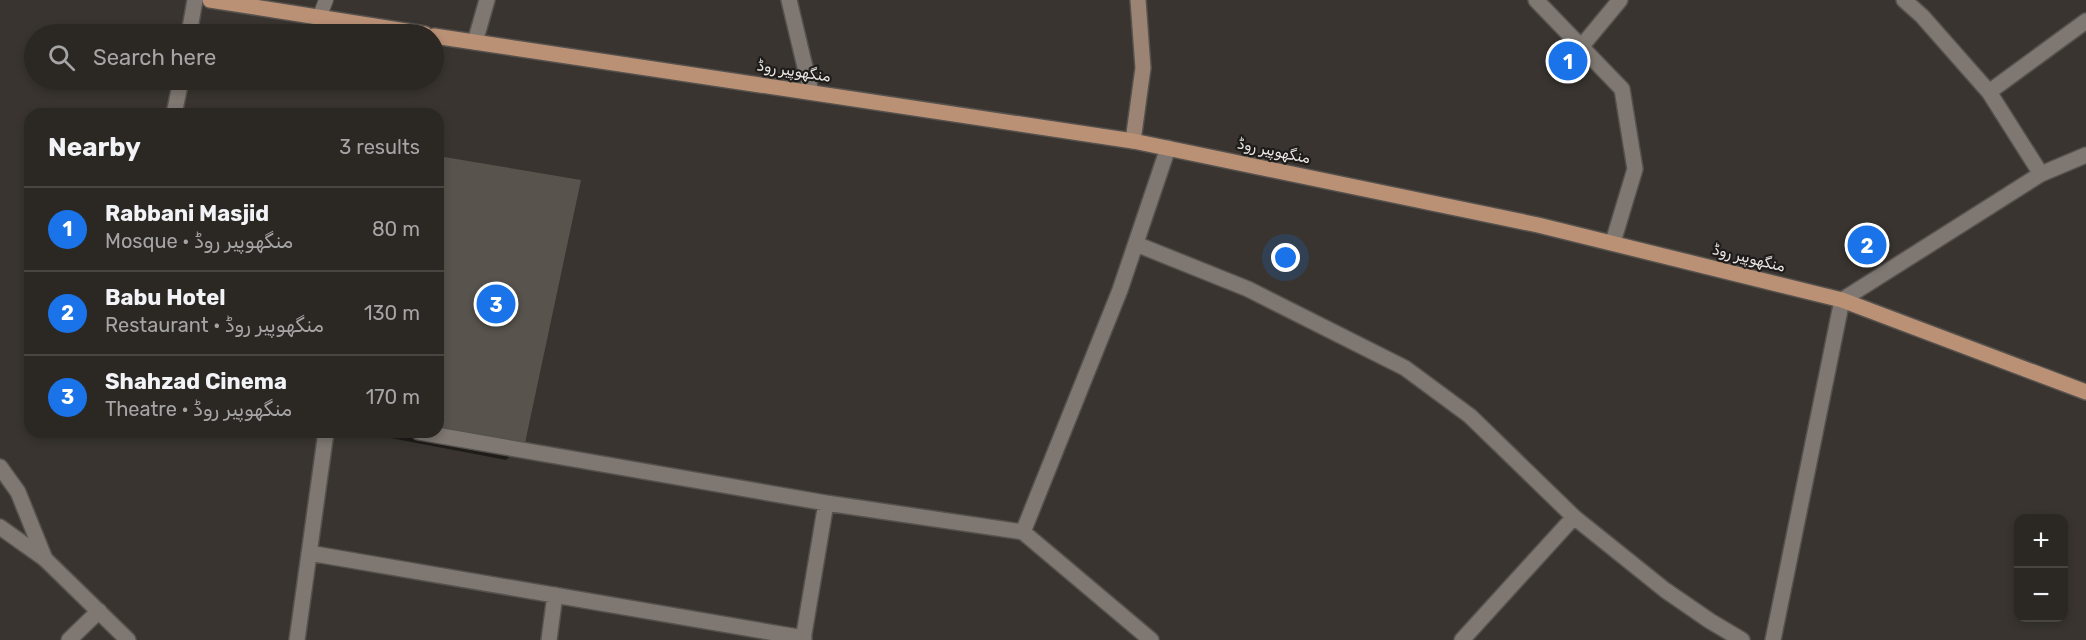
<!DOCTYPE html>
<meta charset="utf-8">
<style>
:root{--surface:#2b2723;--page:#373330;--text:#f1f3f6;--muted:#a6a5a6;--line:#474441;--accent:#1a73e8}
body{margin:0;font-family:Rubik,Vazirmatn,sans-serif;background:var(--page);color:var(--text)}
.controls{position:absolute;right:18px;bottom:18px;display:grid;overflow:hidden;border-radius:12px;box-shadow:0 3px 9px #0003}
.controls button{width:54px;height:54px;display:grid;place-items:center;padding:0;border:0;border-bottom:2px solid var(--line);background:var(--surface);color:var(--text);font:30px sans-serif}
.you{position:absolute;left:1286px;top:258px;width:21px;height:21px;margin:-15px;border:4px solid #fff;border-radius:50%;background:#1a73e8;box-shadow:0 0 0 9px #1a73e833}
.badge{display:grid;place-items:center;width:39px;height:39px;border-radius:50%;background:var(--accent);color:#fff;font-size:20px;font-weight:700}
.pin{position:absolute;translate:-50% -50%;border:3px solid #fff;box-shadow:0 2px 6px #0006}
.list{margin:0;padding:0;list-style:none}
h2{display:flex;justify-content:space-between;align-items:center;height:78px;margin:0;padding:0 24px;font-size:26px}
h2 small{font-size:20px;font-weight:400;color:var(--muted)}
.list li{display:grid;grid-template-columns:39px 1fr auto;gap:18px;align-items:center;box-sizing:border-box;height:84px;padding:0 24px;border-top:2px solid var(--line)}
.list b{display:block;font-size:22px;white-space:nowrap}
.list p{margin:0;font-size:20px;white-space:nowrap;color:var(--muted)}
.list em{font-size:20px;font-style:normal;color:var(--muted)}
.icon{flex:none;width:33px;height:33px;fill:none;stroke:currentColor;stroke-width:2;stroke-linecap:round;stroke-linejoin:round}
.map{position:relative;flex:none;width:2086px;height:640px;overflow:hidden}
.search{position:absolute;background:var(--surface);box-shadow:0 3px 9px #0003;left:24px;top:24px;width:420px;height:66px;display:flex;align-items:center;gap:15px;box-sizing:border-box;padding:0 21px;border-radius:33px;color:var(--muted);font-size:22px}
.panel{position:absolute;background:var(--surface);box-shadow:0 3px 9px #0003;left:24px;top:108px;width:420px;height:330px;border-radius:18px}
.map>svg:first-child{display:block}
.shadow{fill:#0007}
.building{fill:#58544d}
.lines{fill:none;stroke-linecap:round;stroke-linejoin:round}
.service-casing{stroke:#55514d;stroke-width:16}
.minor-casing{stroke:#55514d;stroke-width:18}
.tertiary-casing{stroke:#55514d;stroke-width:18}
.secondary-casing{stroke:#55514d;stroke-width:18}
.primary-casing{stroke:#55514d;stroke-width:18}
.service{stroke:#7e7772;stroke-width:14}
.minor{stroke:#7e7772;stroke-width:15}
.tertiary{stroke:#7e7772;stroke-width:15}
.secondary{stroke:#9c8474;stroke-width:15}
.primary{stroke:#bb9176;stroke-width:15}
.labels{text-anchor:middle;dominant-baseline:central;stroke-width:4.5;stroke-linejoin:round;paint-order:stroke}
.street-label{font-size:15px;fill:#ede9e6;stroke:#1e1c1a}
</style>
<div class="map">
<svg width="2086" height="640" viewBox="0 0 2086 640">
<rect width="100%" height="100%" fill="#39342f"/>
<path class="shadow" d="M438 157 524 442 506 460 359 432H438Z"/>
<path class="building" d="M438 156 581 180 525 443 438 427Z"/>
<g class="lines">
<g class="service-casing">
<path id="service" d="M319 18 326 0"/>
</g>
<g class="minor-casing">
<path id="minor" d="M789 0 811 92
M1536 0 1622 89 1635 169 1613 242
M1904 0 1922 16 1989 92 2041 174
M189 34 195 0
M475 42 487 0
M1581 47 1620 0
M1989 92 2086 21
M174 114 181 80
M1136 244 1248 289 1405 368 1470 416 1574 517 1665 590 1710 621 1742 640
M419 432 826 503 1023 532 1151 640
M0 527 45 559
M1023 532 1120 290 1168 148
M309 553 804 638
M69 640 99 611
M297 640 326 432
M549 640 555 595
M803 640 826 503
M1462 640 1574 517
M1773 640 1842 300 2041 174 2086 155"/>
</g>
<g class="tertiary-casing">
<path id="tertiary" d="M0 467 18 492 45 559 128 640"/>
</g>
<g class="secondary-casing">
<path id="secondary" d="M1133 141 1143 68 1138 0"/>
</g>
<g class="primary-casing">
<path id="primary" d="M210 0 425 34
M434 36 1133 141 1538 225 1842 300 2086 392"/>
</g>
<use href="#service" class="service"/>
<use href="#minor" class="minor"/>
<use href="#tertiary" class="tertiary"/>
<use href="#secondary" class="secondary"/>
<use href="#primary" class="primary"/>
</g>
<g class="labels">
<g class="street-label">
<text transform="translate(794 71) rotate(9)">منگھوپیر روڈ</text>
<text transform="translate(1274 151) rotate(12)">منگھوپیر روڈ</text>
<text transform="translate(1749 258) rotate(14)">منگھوپیر روڈ</text>
</g>
</g>
</svg>
<div class="controls">
<button>+</button>
<button>−</button>
</div>
<div class="you"></div>
<div class="pin badge" style="left:1568px;top:61px">1</div>
<div class="pin badge" style="left:1867px;top:245px">2</div>
<div class="pin badge" style="left:496px;top:304px">3</div>
<div class="search"><svg class="icon" aria-label="search" viewBox="0 0 24 24"><circle cx="10" cy="10" r="6"/><path d="M15 15l6 6"/></svg>Search here</div>
<section class="panel">
<h2>Nearby<small>3 results</small></h2>
<ul class="list">
<li><span class="badge">1</span><div><b>Rabbani Masjid</b><p>Mosque · منگھوپیر روڈ</p></div><em>80 m</em></li>
<li><span class="badge">2</span><div><b>Babu Hotel</b><p>Restaurant · منگھوپیر روڈ</p></div><em>130 m</em></li>
<li><span class="badge">3</span><div><b>Shahzad Cinema</b><p>Theatre · منگھوپیر روڈ</p></div><em>170 m</em></li>
</ul>
</section>
</div>
